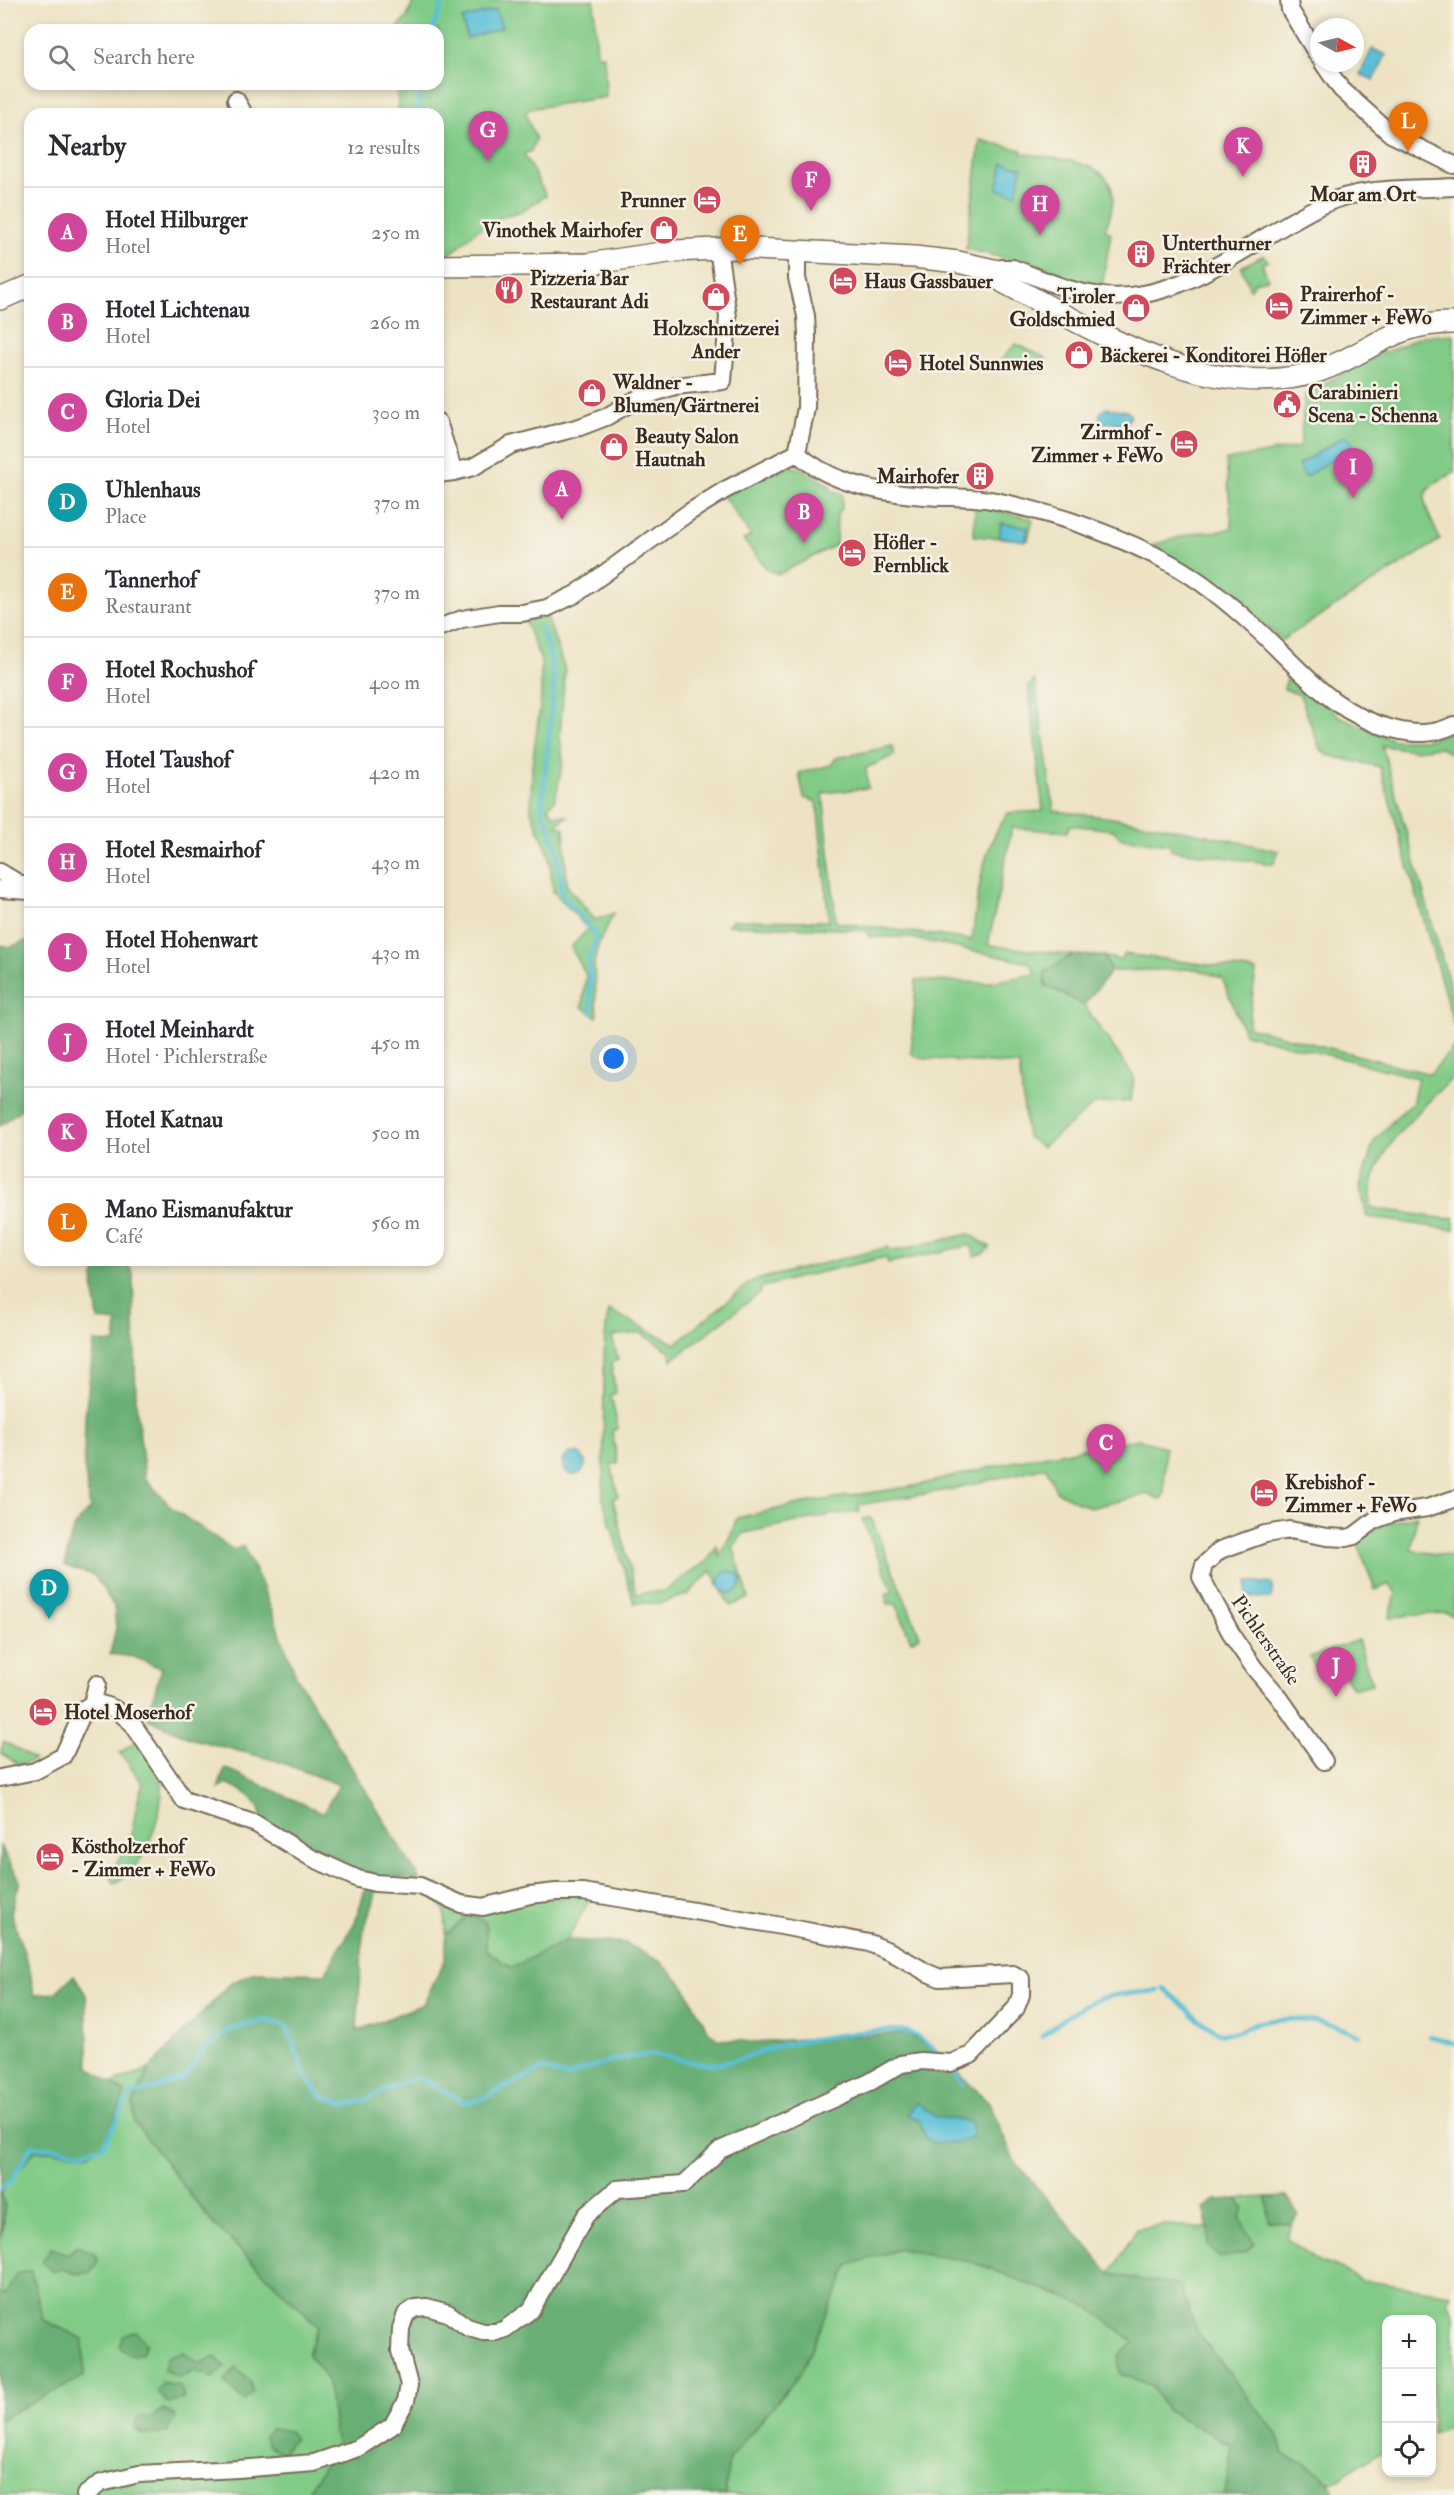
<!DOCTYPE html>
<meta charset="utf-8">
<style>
:root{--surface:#fff;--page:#f2f2f3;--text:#2b2b33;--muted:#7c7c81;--line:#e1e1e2;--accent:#db2777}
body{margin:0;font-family:"IM FELL Double Pica",serif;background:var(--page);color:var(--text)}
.controls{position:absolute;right:18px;bottom:18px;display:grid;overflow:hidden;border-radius:12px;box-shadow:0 3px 9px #0003}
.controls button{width:54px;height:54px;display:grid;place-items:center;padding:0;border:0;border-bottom:2px solid var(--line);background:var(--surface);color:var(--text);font:30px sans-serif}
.compass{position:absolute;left:1310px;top:18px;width:54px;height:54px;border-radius:50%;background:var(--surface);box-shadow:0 3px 9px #0003;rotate:97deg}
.you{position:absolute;left:614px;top:1059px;width:21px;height:21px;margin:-15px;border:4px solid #fff;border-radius:50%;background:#1a73e8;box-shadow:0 0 0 9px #1a73e833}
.badge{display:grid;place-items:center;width:39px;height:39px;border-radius:50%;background:var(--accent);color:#fff;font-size:20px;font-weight:700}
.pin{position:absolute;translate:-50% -50px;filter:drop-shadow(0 2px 3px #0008)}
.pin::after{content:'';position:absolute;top:32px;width:21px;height:18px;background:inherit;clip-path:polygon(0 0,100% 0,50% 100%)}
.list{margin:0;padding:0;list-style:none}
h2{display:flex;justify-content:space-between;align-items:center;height:78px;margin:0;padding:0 24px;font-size:26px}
h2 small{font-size:20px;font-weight:400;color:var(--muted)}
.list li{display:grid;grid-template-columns:39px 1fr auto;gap:18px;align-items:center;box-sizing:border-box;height:90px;padding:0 24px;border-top:2px solid var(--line)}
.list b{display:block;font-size:22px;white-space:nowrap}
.list p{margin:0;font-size:20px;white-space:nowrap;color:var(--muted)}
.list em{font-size:20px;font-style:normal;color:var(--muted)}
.icon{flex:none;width:33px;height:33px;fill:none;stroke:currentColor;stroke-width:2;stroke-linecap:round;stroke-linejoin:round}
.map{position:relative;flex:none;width:1454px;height:2495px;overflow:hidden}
.search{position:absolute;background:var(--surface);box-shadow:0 3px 9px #0003;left:24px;top:24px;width:420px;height:66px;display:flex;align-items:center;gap:15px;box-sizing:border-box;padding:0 21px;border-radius:18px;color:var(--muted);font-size:22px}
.panel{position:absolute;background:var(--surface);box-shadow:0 3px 9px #0003;left:24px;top:108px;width:420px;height:1158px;border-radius:18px}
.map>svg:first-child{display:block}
.green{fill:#82cb87;stroke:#5e7a52;stroke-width:1.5}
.forest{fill:#69af74;stroke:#526c49;stroke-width:1.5;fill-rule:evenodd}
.water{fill:#59bfd7;stroke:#4a747a;stroke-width:1.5}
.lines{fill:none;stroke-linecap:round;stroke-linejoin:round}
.stream{stroke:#59bfd7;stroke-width:4.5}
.minor-casing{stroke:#796b58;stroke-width:20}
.tertiary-casing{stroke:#796b58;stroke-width:24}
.minor{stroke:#fff;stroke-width:16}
.tertiary{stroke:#fff;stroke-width:21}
.labels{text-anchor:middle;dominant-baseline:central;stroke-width:5;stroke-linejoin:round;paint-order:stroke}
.poi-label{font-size:20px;font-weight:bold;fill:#3b2a1e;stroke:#f7f3e8;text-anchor:start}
.street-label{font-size:20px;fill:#3b2a1e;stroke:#f7f3e8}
</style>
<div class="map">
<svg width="1454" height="2495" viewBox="0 0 1454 2495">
<rect width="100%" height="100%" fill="#f7f3e8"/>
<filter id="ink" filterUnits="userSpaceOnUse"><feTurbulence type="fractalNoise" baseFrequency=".0167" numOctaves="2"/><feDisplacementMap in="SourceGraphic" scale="12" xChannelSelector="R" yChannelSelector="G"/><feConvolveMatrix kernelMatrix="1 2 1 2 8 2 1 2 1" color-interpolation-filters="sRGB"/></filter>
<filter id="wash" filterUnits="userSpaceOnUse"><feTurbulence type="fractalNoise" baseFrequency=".008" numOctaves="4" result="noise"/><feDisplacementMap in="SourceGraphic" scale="24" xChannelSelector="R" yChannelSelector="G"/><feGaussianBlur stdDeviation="1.35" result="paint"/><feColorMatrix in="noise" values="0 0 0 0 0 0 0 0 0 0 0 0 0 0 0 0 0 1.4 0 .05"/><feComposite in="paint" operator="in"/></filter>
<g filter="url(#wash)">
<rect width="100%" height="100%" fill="#ede3c4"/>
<path class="green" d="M414 0H594L597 55H604L606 97 528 109 526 115 536 139 531 151 524 154 546 196 521 211 501 217 477 230 448 256H438V114H399L396 84H438V30H396L407 17Z
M980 140 1022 150 1021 153C1070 162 1136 159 1105 230L1111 233 1102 286 1065 280 1025 263 966 249Z
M1264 255 1268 261 1262 264 1268 279 1254 282 1253 287 1250 289 1241 267Z
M1454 334V473C1410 492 1425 503 1440 540L1282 640 1225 591 1153 545 1194 533 1220 531 1232 528 1226 460 1300 447 1305 395 1361 363 1423 336Z
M1016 344 1046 358 1045 372 1025 370V362H999Z
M791 466 805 470 830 486 831 490 842 494V508L837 513 836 545 779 574 769 571 743 540 751 536 721 493Z
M975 505 1033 519 1028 540 974 536Z
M547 616 565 670 560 735 563 762 555 800 548 807 554 815 568 816 556 825 564 828 567 886 595 920 614 913 598 945 594 964 597 1017 582 1007 586 975 571 947 588 929 553 891 549 855 531 811 532 766 541 699V661L525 621Z
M1287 678 1309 680 1306 685 1339 716 1393 740H1425L1454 731V755L1439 747 1415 750 1382 746 1454 1001V1026L1380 767 1327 755 1320 749 1300 695 1284 689Z
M1035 680 1054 811C1130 818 1204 834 1279 851L1273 864 1171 850 1170 844 1121 838 1113 830 1070 825 1067 832 1012 828 988 945 1072 955 1045 972V985L1084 1005 1134 1077 1131 1101 1095 1104 1042 1147 1027 1137 1019 1065 918 1058 911 1053 916 980 986 983 1036 974 1030 963 906 937H870L865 930 728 925 732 920 829 921 817 802 804 798 799 773 831 765 836 758 892 746 895 755 866 768 868 788 823 793 836 922 972 940C978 896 980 850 1008 813L1043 811 1029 686Z
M1124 954 1256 971 1248 1027 1430 1074 1454 1047V1076C1424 1108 1377 1145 1371 1191 1371 1198 1369 1203 1373 1208L1446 1219 1454 1217V1230L1367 1217 1360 1186 1374 1142 1396 1117 1412 1104 1418 1078 1245 1034 1222 978 1196 969 1111 971 1104 956 1120 960Z
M969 1234 990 1247 984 1253 975 1256 971 1245 888 1263 886 1257 800 1277 760 1288 761 1292 672 1360 670 1351 641 1333 612 1336 618 1360 611 1363 616 1393 611 1395 618 1428 612 1431 618 1463 611 1464 618 1496 613 1499 636 1594 664 1591 708 1560 717 1546 719 1556 730 1536 737 1518 804 1503 914 1486 1020 1460 1138 1439 1165 1447 1164 1495 1160 1499 1148 1494 1090 1508 1056 1491 1046 1467 943 1491 858 1505 860 1512 830 1515 744 1533 733 1547 749 1598 730 1606 711 1571 687 1595 661 1603H634L603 1499C604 1459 603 1419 604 1379 604 1355 604 1333 609 1310L675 1344 752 1281 888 1247 894 1251Z
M1417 1516 1411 1550 1454 1557V1616L1447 1613 1390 1617 1396 1593 1389 1584 1375 1590 1357 1541 1383 1524Z
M871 1518 920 1636 911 1641 896 1604H888L886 1594 893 1591 862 1519Z
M1358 1640 1372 1684 1357 1688 1351 1686 1343 1674 1325 1682C1320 1673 1314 1668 1310 1657Z
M138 1739C145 1748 159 1763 161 1774 166 1802 150 1854 129 1873 125 1877 119 1880 114 1884L110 1874C118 1860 130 1844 133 1826 136 1809 136 1802 143 1784L120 1753Z
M4 1741 34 1760 20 1765 0 1753Z
M550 1897H591L567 1940 511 1968 486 1950 470 1914 446 1935 445 1910 436 1901Z
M149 2069 133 2104 135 2123 212 2223 318 2326 308 2354 327 2379 337 2447 309 2488 310 2495H0V2419L84 2375 83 2339 43 2320 30 2271 5 2295 0 2293V2242L5 2204 1 2192 35 2150 89 2154 124 2093 111 2083Z
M1267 2197 1269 2221 1292 2224 1286 2238 1319 2261 1345 2271 1361 2280 1452 2294 1448 2301 1454 2314V2426L1432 2434V2320H1386V2451L1373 2456 1332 2483 1317 2471 1282 2453 1279 2436 1197 2333 1180 2286 1110 2274 1137 2229 1167 2225 1209 2228 1208 2245 1254 2244 1240 2218 1244 2208 1237 2199Z
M900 2249 975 2263 1090 2307 1134 2342 1120 2374 1151 2385 1166 2410 1232 2445 1225 2495H725L729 2459 800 2374 849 2265Z"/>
<path class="forest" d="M30 939V1102L0 1126V945L11 947Z
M1072 955 1104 956 1111 971 1084 1005 1045 985V972Z
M109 1260H129V1267L133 1274 136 1403 145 1478 173 1509 234 1550 243 1546 262 1585 296 1676 420 1880 366 1876 256 1824 261 1815C257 1797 243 1790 226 1783L218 1789 225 1768 323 1813 339 1785 277 1761 189 1738 148 1719 161 1668 134 1657 110 1654 116 1628 114 1606 94 1575 65 1566C69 1541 70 1526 90 1509L84 1465 85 1416 94 1342 115 1343 117 1322 98 1320C97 1301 86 1278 102 1263L108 1265Z
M0 1846 20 1881 11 1913 30 1971 34 1995 55 1993 74 1975 86 1995 89 2067 125 2093 105 2143 89 2154 35 2150 1 2192 5 2204 0 2242Z
M378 1886 363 1933 357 2031 423 2004 446 1958V1935L470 1914 486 1922V1950L511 1968 567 1940 626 1943 661 1962 683 1984 708 2031 718 2039 753 2042 907 2033 931 2048 989 2102 1014 2160 1110 2274 1180 2286 1197 2333 1279 2436 1282 2453C1302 2463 1330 2472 1335 2495H1225L1232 2445 1166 2410 1151 2385 1120 2374 1118 2356 1134 2342 1090 2307 975 2263 900 2249 849 2265 800 2374 729 2459 725 2495H310L309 2488 337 2447 327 2379 308 2354 318 2326 212 2222 135 2123 133 2104 149 2069 231 1983 254 1972 325 1974 355 1922 366 1887ZM935 2117 971 2122 927 2140 919 2119Z
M1287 2196 1298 2214 1292 2224 1269 2221 1267 2197Z
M1237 2199 1244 2208 1240 2218 1254 2244 1245 2253 1220 2258 1208 2245 1209 2228 1204 2208 1216 2200Z
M77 2246 93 2252 98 2260 91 2272 76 2274 63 2269 52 2272 42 2261 51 2248 67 2254Z
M31 2271 43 2320 83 2339 84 2376 0 2419V2293L6 2294 16 2274Z
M136 2331 146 2343 142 2354 130 2355 119 2346 123 2336Z
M182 2352 200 2363 215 2357 226 2367 213 2378 195 2371 179 2378 164 2370 167 2357Z
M236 2368 250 2381 253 2393 244 2401 224 2382Z
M162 2383 180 2386 184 2398 168 2403 157 2392Z
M163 2409 175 2416 167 2433 145 2435 135 2429 137 2417H152Z
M271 2428 289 2431 295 2438 283 2452 268 2446 263 2437Z"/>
<path class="water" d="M496 10 502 28 467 38 462 19Z
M1372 49 1386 55 1374 80 1360 74Z
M1003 163 1022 167 1016 194 997 189Z
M1106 408 1127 411 1131 416 1125 425 1115 422 1106 423 1099 418 1101 412Z
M1346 435 1354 446 1305 477 1298 465Z
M1001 523 1028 527 1026 541 999 537Z
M563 1464a11 11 0 1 1 22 0a11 11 0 1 1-22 0Z
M719 1582a11 11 0 1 1 22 0a11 11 0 1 1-22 0Z
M1248 1581 1273 1584 1271 1599 1246 1596Z
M916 2102 935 2117 971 2122 973 2136C958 2143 943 2146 927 2140L919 2120 907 2114Z"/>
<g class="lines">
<path class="stream" d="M432 30 440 12 442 0
M418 114 421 84
M541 627 550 655 554 681 542 808 558 850 562 895 597 937 589 958 591 1012
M1164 1989C1176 1998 1209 2031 1221 2033 1235 2035 1248 2025 1261 2022 1293 2015 1330 2021 1359 2035
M1042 2036C1058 2024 1074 2009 1093 2001 1113 1993 1137 1993 1158 1991
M1430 2036 1454 2043
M950 2066 962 2084
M0 2188 11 2181 32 2146 85 2152 104 2145 129 2096 183 2079 204 2050 229 2030 265 2020 287 2027 307 2080 322 2096 344 2105 363 2101 412 2078 422 2079 466 2103 481 2099 543 2069 567 2077C589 2066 627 2055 651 2055 671 2055 691 2064 710 2064 732 2064 752 2054 772 2048 794 2041 890 2025 908 2032 921 2037 932 2047 941 2056"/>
</g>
</g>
<g filter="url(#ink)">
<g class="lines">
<g class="minor-casing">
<path id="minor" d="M1289 0 1290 10 1319 57
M1323 63 1341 89 1391 134 1454 165
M236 100 244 114
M797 251V278L806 316 807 334 806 408 797 453
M998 271 1002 268H1013C1039 278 1067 291 1095 295 1179 309 1253 237 1324 204 1365 186 1410 190 1454 187
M438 422 454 472 473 467 511 445 580 427 606 417 639 398 675 386 723 381 728 317 718 248
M797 453C829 483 882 493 924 496 948 498 972 496 996 501 1057 514 1115 534 1170 563 1201 580 1231 605 1257 629 1301 669 1332 714 1393 729 1415 735 1433 735 1454 725
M438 474 454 472
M438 628 462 619 499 613H522L547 608 576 594 688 513 725 490 797 453
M0 872 30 890
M0 889 29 891
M92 1704 97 1684
M1324 1761 1279 1697 1255 1669 1234 1639 1201 1577 1204 1565 1220 1550 1265 1534 1290 1530 1327 1537 1347 1538 1354 1536 1375 1520 1393 1513 1427 1508 1454 1499
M0 1778 35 1771 63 1756 85 1708C102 1697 119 1711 132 1723L184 1800 256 1824 310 1857 358 1879 375 1883 420 1886 461 1904 483 1907 530 1895 556 1892H583L776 1925 869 1943 891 1952 928 1973 940 1978 1013 1974 1021 1979V1995L1016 2008 971 2055 951 2063 921 2061 901 2064 870 2082 720 2150 684 2184 617 2189 586 2215 531 2310 505 2329 496 2332H483L467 2327 448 2313 427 2307 415 2308 406 2314 401 2328 400 2351 409 2385 406 2401 392 2426 358 2448 314 2463 238 2469 139 2474 101 2483 85 2495"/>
</g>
<g class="tertiary-casing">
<path id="tertiary" d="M438 266 588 264 675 251 736 248 914 257 958 262 998 271 1003 282C1094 330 1212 406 1319 371 1372 353 1391 322 1454 323
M0 299 30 286"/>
</g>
<use href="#minor" class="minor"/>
<use href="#tertiary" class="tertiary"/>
</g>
</g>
<defs>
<g id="building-disc" transform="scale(1.5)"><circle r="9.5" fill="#d1495b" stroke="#f7f3e8"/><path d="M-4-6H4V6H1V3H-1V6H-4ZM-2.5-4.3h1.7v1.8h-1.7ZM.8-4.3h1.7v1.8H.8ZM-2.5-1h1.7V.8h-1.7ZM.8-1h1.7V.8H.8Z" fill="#fff"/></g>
<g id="hotel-disc" transform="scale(1.5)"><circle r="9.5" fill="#d1495b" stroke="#f7f3e8"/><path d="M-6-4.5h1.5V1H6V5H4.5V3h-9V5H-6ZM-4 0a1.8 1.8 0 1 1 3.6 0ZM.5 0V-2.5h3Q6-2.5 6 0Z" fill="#fff"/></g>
<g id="shop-disc" transform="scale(1.5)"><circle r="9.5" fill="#d1495b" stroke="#f7f3e8"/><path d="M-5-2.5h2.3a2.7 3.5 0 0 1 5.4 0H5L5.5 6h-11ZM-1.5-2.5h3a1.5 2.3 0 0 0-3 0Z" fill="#fff"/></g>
<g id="restaurant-disc" transform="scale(1.5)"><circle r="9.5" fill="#d1495b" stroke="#f7f3e8"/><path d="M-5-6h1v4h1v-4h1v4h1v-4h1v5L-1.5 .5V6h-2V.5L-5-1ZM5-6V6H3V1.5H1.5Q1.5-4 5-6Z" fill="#fff"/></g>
<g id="civic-disc" transform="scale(1.5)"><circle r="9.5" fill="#d1495b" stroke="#f7f3e8"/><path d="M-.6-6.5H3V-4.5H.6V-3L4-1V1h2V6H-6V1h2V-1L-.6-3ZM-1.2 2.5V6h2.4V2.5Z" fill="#fff"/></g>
</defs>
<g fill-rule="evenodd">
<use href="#building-disc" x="1363" y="164"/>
<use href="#hotel-disc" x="707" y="200"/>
<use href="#shop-disc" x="664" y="230"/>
<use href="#building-disc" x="1141" y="254"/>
<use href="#hotel-disc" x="843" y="281"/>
<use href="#restaurant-disc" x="509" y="290"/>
<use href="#shop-disc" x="716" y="297"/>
<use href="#hotel-disc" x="1279" y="306"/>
<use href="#shop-disc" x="1136" y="308"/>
<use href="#shop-disc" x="1079" y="355"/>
<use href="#hotel-disc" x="898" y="363"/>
<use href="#shop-disc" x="592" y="393"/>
<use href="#civic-disc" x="1287" y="404"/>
<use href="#hotel-disc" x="1184" y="444"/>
<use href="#shop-disc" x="614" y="447"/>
<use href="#building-disc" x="980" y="476"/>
<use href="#hotel-disc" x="852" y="553"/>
<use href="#hotel-disc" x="1264" y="1493"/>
<use href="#hotel-disc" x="43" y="1712"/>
<use href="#hotel-disc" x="50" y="1857"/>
</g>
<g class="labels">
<g class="poi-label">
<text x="1363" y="194" text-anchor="middle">Moar am Ort</text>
<text x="686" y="200" text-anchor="end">Prunner</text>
<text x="643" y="230" text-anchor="end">Vinothek Mairhofer</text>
<text x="1162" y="243">Unterthurner<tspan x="1162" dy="23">Frächter</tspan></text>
<text x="530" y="278">Pizzeria Bar<tspan x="530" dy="23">Restaurant Adi</tspan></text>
<text x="864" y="281">Haus Gassbauer</text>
<text x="1300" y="294">Prairerhof -<tspan x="1300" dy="23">Zimmer + FeWo</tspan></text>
<text x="1115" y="296" text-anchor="end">Tiroler<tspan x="1115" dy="23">Goldschmied</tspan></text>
<text x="716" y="328" text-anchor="middle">Holzschnitzerei<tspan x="716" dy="23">Ander</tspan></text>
<text x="1100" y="355">Bäckerei - Konditorei Höfler</text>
<text x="919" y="363">Hotel Sunnwies</text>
<text x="613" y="382">Waldner -<tspan x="613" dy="23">Blumen/Gärtnerei</tspan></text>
<text x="1308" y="392">Carabinieri<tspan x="1308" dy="23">Scena - Schenna</tspan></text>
<text x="1163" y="432" text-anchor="end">Zirmhof -<tspan x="1163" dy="23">Zimmer + FeWo</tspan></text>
<text x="635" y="436">Beauty Salon<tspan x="635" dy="23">Hautnah</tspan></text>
<text x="959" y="476" text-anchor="end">Mairhofer</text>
<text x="873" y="542">Höfler -<tspan x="873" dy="23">Fernblick</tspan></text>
<text x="1285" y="1482">Krebishof -<tspan x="1285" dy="23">Zimmer + FeWo</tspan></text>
<text x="64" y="1712">Hotel Moserhof</text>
<text x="71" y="1846">Köstholzerhof<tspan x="71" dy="23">- Zimmer + FeWo</tspan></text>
</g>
<g class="street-label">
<text transform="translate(1266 1640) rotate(55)">Pichlerstraße</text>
</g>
</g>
</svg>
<div class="controls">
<button>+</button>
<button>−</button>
<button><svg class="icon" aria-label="locate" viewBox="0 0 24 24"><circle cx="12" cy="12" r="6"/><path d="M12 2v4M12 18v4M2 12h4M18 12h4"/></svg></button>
</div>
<svg class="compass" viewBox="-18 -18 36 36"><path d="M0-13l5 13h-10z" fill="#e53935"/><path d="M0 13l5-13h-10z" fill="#7c7c81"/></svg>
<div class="you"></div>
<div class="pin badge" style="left:562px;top:520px;background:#d1479c">A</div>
<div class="pin badge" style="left:804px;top:543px;background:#d1479c">B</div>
<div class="pin badge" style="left:1106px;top:1474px;background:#d1479c">C</div>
<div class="pin badge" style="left:49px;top:1619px;background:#0f9aa8">D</div>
<div class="pin badge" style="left:740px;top:265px;background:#e8710a">E</div>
<div class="pin badge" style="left:811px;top:211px;background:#d1479c">F</div>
<div class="pin badge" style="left:488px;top:161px;background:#d1479c">G</div>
<div class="pin badge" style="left:1040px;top:235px;background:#d1479c">H</div>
<div class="pin badge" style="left:1353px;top:498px;background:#d1479c">I</div>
<div class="pin badge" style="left:1336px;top:1697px;background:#d1479c">J</div>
<div class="pin badge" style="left:1243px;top:177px;background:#d1479c">K</div>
<div class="pin badge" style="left:1408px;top:152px;background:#e8710a">L</div>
<div class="search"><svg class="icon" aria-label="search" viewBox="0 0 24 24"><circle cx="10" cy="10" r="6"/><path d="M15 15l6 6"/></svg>Search here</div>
<section class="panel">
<h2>Nearby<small>12 results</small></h2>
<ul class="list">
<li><span class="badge" style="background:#d1479c">A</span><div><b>Hotel Hilburger</b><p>Hotel</p></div><em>250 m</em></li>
<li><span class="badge" style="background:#d1479c">B</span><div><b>Hotel Lichtenau</b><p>Hotel</p></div><em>260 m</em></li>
<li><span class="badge" style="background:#d1479c">C</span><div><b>Gloria Dei</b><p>Hotel</p></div><em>300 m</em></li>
<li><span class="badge" style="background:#0f9aa8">D</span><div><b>Uhlenhaus</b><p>Place</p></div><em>370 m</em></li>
<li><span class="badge" style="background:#e8710a">E</span><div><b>Tannerhof</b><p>Restaurant</p></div><em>370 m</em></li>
<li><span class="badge" style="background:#d1479c">F</span><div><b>Hotel Rochushof</b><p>Hotel</p></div><em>400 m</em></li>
<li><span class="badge" style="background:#d1479c">G</span><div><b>Hotel Taushof</b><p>Hotel</p></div><em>420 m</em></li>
<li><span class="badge" style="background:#d1479c">H</span><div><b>Hotel Resmairhof</b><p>Hotel</p></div><em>430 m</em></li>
<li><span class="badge" style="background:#d1479c">I</span><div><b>Hotel Hohenwart</b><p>Hotel</p></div><em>430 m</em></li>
<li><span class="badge" style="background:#d1479c">J</span><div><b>Hotel Meinhardt</b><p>Hotel · Pichlerstraße</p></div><em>450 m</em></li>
<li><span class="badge" style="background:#d1479c">K</span><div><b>Hotel Katnau</b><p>Hotel</p></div><em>500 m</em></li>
<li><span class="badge" style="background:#e8710a">L</span><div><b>Mano Eismanufaktur</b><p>Café</p></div><em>560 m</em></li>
</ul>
</section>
</div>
